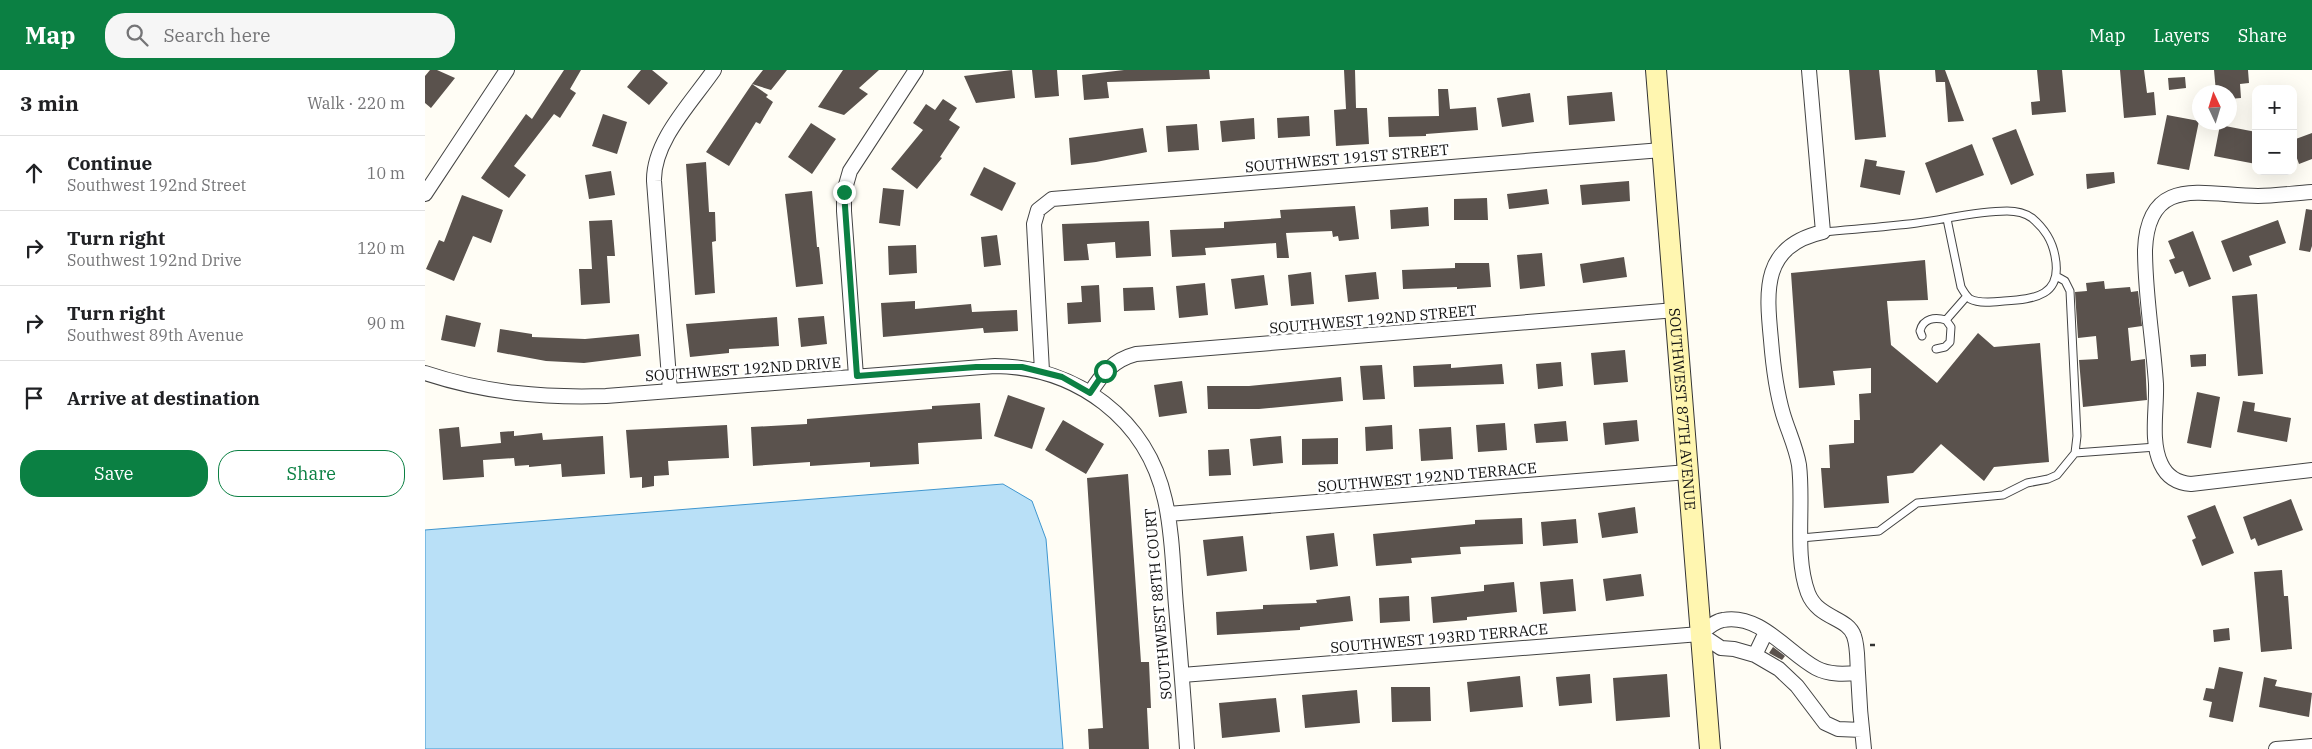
<!DOCTYPE html>
<meta charset="utf-8">
<style>
:root{--surface:#fff;--page:#f6f6f6;--text:#202124;--muted:#757577;--line:#e0e0e0;--accent:#0b8043}
body{margin:0;font-family:"IBM Plex Serif",serif;background:var(--page);color:var(--text)}
.controls{position:absolute;right:15px;top:15px;display:grid;overflow:hidden;border-radius:10px;box-shadow:0 5px 20px #0002}
.controls button{width:45px;height:45px;display:grid;place-items:center;padding:0;border:0;border-bottom:1px solid var(--line);background:var(--surface);color:var(--text);font:25px sans-serif}
.compass{position:absolute;left:1767px;top:15px;width:45px;height:45px;border-radius:50%;background:var(--surface);box-shadow:0 5px 20px #0002;rotate:356deg}
.stop{position:absolute;width:15px;height:15px;margin:-11px;border:4px solid #0b8043;border-radius:50%;background:#fff}
.stop.end{background:#0b8043;border-color:#fff;box-shadow:0 1px 5px #0008}
.list{margin:0;padding:0;list-style:none}
h2{display:flex;justify-content:space-between;align-items:center;height:65px;margin:0;padding:0 20px;font-size:21px}
h2 small{font-size:16px;font-weight:400;color:var(--muted)}
.list li{display:grid;grid-template-columns:32px 1fr auto;gap:15px;align-items:center;box-sizing:border-box;height:75px;padding:0 20px;border-top:1px solid var(--line)}
.list b{display:block;font-size:19px;white-space:nowrap}
.list p{margin:0;font-size:16px;white-space:nowrap;color:var(--muted)}
.list em{font-size:16px;font-style:normal;color:var(--muted)}
.actions{display:flex;gap:10px;padding:15px 20px}
.actions a{flex:1;padding:11px 0;border:1px solid var(--accent);border-radius:20px;text-align:center;font-size:18px;color:var(--accent)}
.actions .main{background:var(--accent);color:#fff}
.icon{flex:none;width:28px;height:28px;fill:none;stroke:currentColor;stroke-width:2;stroke-linecap:round;stroke-linejoin:round}
.map{position:relative;flex:none;width:1887px;height:679px;overflow:hidden}
header{display:flex;align-items:center;gap:30px;box-sizing:border-box;height:70px;padding:0 25px;background:var(--accent);color:#fff}
header strong{font-size:24px}
nav{display:flex;gap:28px;margin-inline-start:auto;font-size:18px}
.search{width:350px;height:45px;background:var(--page);display:flex;align-items:center;gap:12px;box-sizing:border-box;padding:0 18px;border-radius:20px;color:var(--muted);font-size:19px}
main{display:flex}
aside{flex:1;background:var(--surface)}
.map>svg:first-child{display:block}
.water{fill:#b9e0f7;stroke:#3f96cf}
.building{fill:#5a524d}
.lines{fill:none;stroke-linecap:round;stroke-linejoin:round}
.lane-casing{stroke:#444;stroke-width:9}
.street-casing{stroke:#444;stroke-width:16}
.secondary-casing{stroke:#333;stroke-width:22}
.path{stroke:#333;stroke-width:2.5;stroke-dasharray:5 2.5;stroke-linecap:butt}
.lane{stroke:#fff;stroke-width:7}
.street{stroke:#fff;stroke-width:14}
.secondary{stroke:#fff6b0;stroke-width:20}
.route{stroke:#0b8043;stroke-width:6}
.labels{text-anchor:middle;dominant-baseline:central;stroke-width:5;stroke-linejoin:round;paint-order:stroke}
.street-label{font-size:15px;fill:#111;stroke:#fff}
</style>
<header>
<strong>Map</strong>
<div class="search"><svg class="icon" aria-label="search" viewBox="0 0 24 24"><circle cx="10" cy="10" r="6"/><path d="M15 15l6 6"/></svg>Search here</div>
<nav><a>Map</a><a>Layers</a><a>Share</a></nav>
</header>
<main>
<aside>
<h2>3 min<small>Walk · 220 m</small></h2>
<ul class="list">
<li><svg class="icon" aria-label="ahead" viewBox="0 0 24 24"><path d="M12 20V5M6 11l6-6 6 6"/></svg><div><b>Continue</b><p>Southwest 192nd Street</p></div><em>10 m</em></li>
<li><svg class="icon" aria-label="right" viewBox="0 0 24 24"><path d="M7 20v-9h11M14 6l5 5-5 5"/></svg><div><b>Turn right</b><p>Southwest 192nd Drive</p></div><em>120 m</em></li>
<li><svg class="icon" aria-label="right" viewBox="0 0 24 24"><path d="M7 20v-9h11M14 6l5 5-5 5"/></svg><div><b>Turn right</b><p>Southwest 89th Avenue</p></div><em>90 m</em></li>
<li><svg class="icon" aria-label="arrive" viewBox="0 0 24 24"><path d="M6 21V4h12l-3 4 3 4H6"/></svg><div><b>Arrive at destination</b></div></li>
</ul>
<div class="actions"><a class="main">Save</a><a>Share</a></div>
</aside>
<div class="map">
<svg width="1887" height="679" viewBox="0 0 1887 679">
<rect width="100%" height="100%" fill="#fffdf5"/>
<path class="water" d="M578 414 607 431 621 469 638 679H0V460Z"/>
<path class="building" d="M5 0H12L30 8 6 38 0 33V6Z
M139 0H156L145 19 151 23 135 48 129 44 89 96 101 105 84 128 56 108 101 44 107 49Z
M216 0H227L243 13 224 35 202 17Z
M338 0H362L346 20 327 14Z
M418 0H454L434 18 443 24 419 45 393 37Z
M587 0 590 28 551 33 539 6Z
M607 0H632L634 26 610 28Z
M699 0H784L785 9 682 12 684 28 659 30 657 5Z
M919 0H930L931 38H942L944 74 911 76 909 40 921 39Z
M1424 0H1454L1461 67 1430 70Z
M1510 0H1520L1539 51 1523 52 1520 12H1511Z
M1612 0H1637L1641 42 1607 45 1606 32 1615 31Z
M1695 0H1719L1722 23 1729 22 1731 45 1699 48Z
M1789 0H1823L1824 13 1815 14 1816 28 1804 29V22H1791Z
M1760 7 1761 18 1744 20 1743 8Z
M327 14 343 25 341 27 348 32 335 54 331 52 304 96 281 82Z
M1013 19H1023L1025 39 1051 37 1053 60 1001 64V66L964 67 963 47 1014 46Z
M1187 22 1190 51 1144 55 1142 26Z
M1105 23 1109 52 1077 57 1072 28Z
M518 29 532 38 524 50 535 57 515 87 517 88 492 119 466 99 498 60 488 53 501 34 510 40Z
M178 44 202 52 192 84 167 76Z
M1742 45 1774 51 1764 100 1732 94Z
M884 46 885 66 853 68 852 48Z
M829 48 830 69 797 72 795 51Z
M386 53 411 69 387 104 363 87Z
M772 54 774 80 743 82 741 56Z
M1795 55 1831 62V94L1789 86Z
M718 58 722 82 671 92 646 95 644 68Z
M1591 59 1609 105 1586 115 1567 68Z
M1887 63V89L1874 94 1868 77V70Z
M1547 74 1559 105 1511 123 1500 93Z
M1440 89 1452 91 1451 96 1480 101 1475 125 1435 117Z
M281 92 284 142H290L291 171 287 172 290 223 270 225 261 94Z
M559 97 591 113 577 141 545 125Z
M186 101 190 125 164 129 160 105Z
M1689 102 1690 113 1662 119 1661 104Z
M1204 111 1205 131 1157 135 1155 115Z
M458 118 479 120 475 156 454 153Z
M1122 119 1124 134 1084 139 1082 124Z
M387 121 392 177H394L398 214 371 217 360 124Z
M37 125 78 140 66 173 48 166 29 211 1 199 14 170 19 172Z
M1062 128 1063 150H1029V129Z
M930 136 934 169 914 171 913 166 908 167 907 161 861 163 864 188H852L851 173 780 178 781 185 747 187 745 160 799 158V152L856 148 855 140Z
M1003 137 1004 156 966 159 965 140Z
M1881 139 1887 140V176L1885 182 1874 180Z
M187 150 190 186H182L185 233 156 235 154 199H167L164 151Z
M1853 150 1861 173 1824 186 1827 195 1808 202 1796 171Z
M724 151 726 186 691 188 690 172 662 174 664 190 639 191 637 154Z
M1768 161 1786 209 1764 217 1758 201 1750 204 1744 190 1750 188 1743 171Z
M572 165 576 195 559 197 556 167Z
M491 175 492 203 464 205 463 176Z
M1117 183 1120 216 1095 219 1092 185Z
M1199 187 1202 207 1158 213 1155 194Z
M1500 190 1503 230 1462 231 1466 275 1512 313 1553 263 1569 277 1615 273 1624 392 1569 397 1559 411 1516 374 1488 403 1462 406 1464 433 1399 438 1396 398H1405L1404 375 1429 373V350H1435L1434 324 1446 323V298L1408 301 1410 315 1374 318 1366 203Z
M1030 193H1064L1066 217 1032 219V217L978 219 977 200 1030 198Z
M886 202 889 234 866 236 863 205Z
M951 202 954 229 923 232 920 205Z
M839 205 843 235 810 239 806 209Z
M1679 211 1680 219 1705 217 1706 222 1713 221 1717 256 1703 258 1706 291 1720 289 1722 330 1658 337 1654 290 1673 289 1671 266 1653 268 1650 222 1662 221 1661 213Z
M780 213 783 245 754 248 751 216Z
M674 215 676 252 643 254 642 233 657 232 656 216Z
M728 217 730 240 699 241 698 218Z
M1832 224 1838 304 1813 306 1807 226Z
M490 231V239L546 234 547 242 592 240 593 261 559 263 558 258 458 267 456 233Z
M21 245 56 253 50 277 16 270Z
M399 246 402 274 376 277 373 248Z
M352 247 354 276 304 279V283L265 287 261 254Z
M75 259 107 264V267L160 269 214 264 216 286 159 293 121 291 72 282Z
M1200 280 1203 312 1169 315 1166 283Z
M1781 284V296L1766 297 1765 285Z
M1136 292 1138 316 1113 319 1111 294Z
M1026 294V298L1077 294 1079 314 989 317 988 296Z
M957 295 960 329 938 330 935 296Z
M916 307 918 331 834 339H783L782 316H824Z
M757 311 762 343 734 347 729 315Z
M1772 322 1795 327 1786 378 1762 373Z
M583 325 620 338 607 379 569 366Z
M1818 331 1830 333 1829 341 1866 348 1862 372 1812 362Z
M555 333 557 369 493 373 494 394 445 397V392L385 396V392L328 396 326 357 382 354V349L507 339V336Z
M638 350 679 374 661 404 620 380Z
M1212 350 1214 371 1180 375 1178 353Z
M1141 351 1143 371 1111 373 1109 354Z
M1080 353 1082 380 1053 382 1051 355Z
M302 355 304 388 243 391 244 405 229 406V416L217 418V407L205 408 201 360Z
M967 355 968 379 941 381 940 357Z
M34 357 36 377 76 373 75 362 89 361V366L117 363 118 370 178 366 180 404 137 407 136 394 104 397V395L90 396 89 388 58 390 59 407 18 410 14 359Z
M1026 357 1028 389 996 391 994 359Z
M856 366 858 393 828 396 825 369Z
M913 368V394L877 395V369Z
M804 379 806 405 784 406 783 380Z
M703 404 716 592H724L726 638H722L724 679H664L663 659 678 658 662 408Z
M1866 429 1878 460 1833 476 1830 468 1826 470 1818 447Z
M1790 435 1809 483 1777 496 1767 470 1771 468 1762 446Z
M1210 437 1213 463 1177 468 1173 443Z
M1097 448 1098 474 1035 477 1036 484 986 488 987 493 951 496 948 464 1050 454V450Z
M1151 449 1153 473 1118 476 1116 452Z
M909 463 913 496 885 500 881 466Z
M818 466 822 501 782 506 778 470Z
M1857 500 1859 526H1863L1867 579 1836 582 1829 502Z
M1216 504 1219 526 1181 531 1178 509Z
M1148 509 1151 541 1118 544 1115 512Z
M1089 512 1092 542 1042 547V550L1008 553 1006 527 1059 521V515Z
M925 526 928 551 875 557V560L792 565 791 542 838 539V535L892 533 891 530Z
M984 526 985 551 955 553 954 528Z
M1804 558 1805 570 1789 572 1788 560Z
M1348 577 1360 586 1357 590 1344 583Z
M1794 597 1818 602 1808 652 1784 647 1787 632 1778 630 1781 618 1789 619Z
M1165 604 1167 633 1134 636 1131 607Z
M1242 604 1245 647 1191 651 1188 608Z
M1095 606 1098 637 1045 642 1042 612Z
M1839 607 1852 610 1850 616 1887 623 1884 647 1834 637Z
M966 617H1005L1006 651 967 652Z
M932 620 935 653 880 658 877 625Z
M851 628 855 662 797 668 794 633Z"/>
<g class="lines">
<g class="lane-casing">
<path id="lane" d="M1398 162C1429 159 1461 157 1492 153 1522 149 1552 141 1582 141 1591 141 1600 143 1607 148 1620 159 1627 170 1630 186 1638 226 1610 229 1579 231 1569 232 1555 234 1545 229 1541 226 1539 222 1536 217L1522 149
M1521 250 1542 226
M1497 266 1495 261C1498 248 1510 247 1521 250L1526 257 1525 272 1520 277 1511 279
M1650 383 1731 377
M1376 468 1454 461 1492 433 1578 425 1602 413 1623 409 1632 405 1650 383 1652 366 1645 221 1640 211 1631 206"/>
</g>
<g class="street-casing">
<path id="street" d="M1384 0 1398 162C1337 176 1341 219 1346 270 1348 295 1351 320 1358 344 1363 361 1371 377 1374 395 1379 435 1369 486 1383 523 1393 549 1423 547 1429 566 1433 577 1432 591 1433 603 1434 629 1436 654 1439 679
M1887 122C1869 123 1851 126 1833 126 1780 126 1723 103 1720 180 1720 225 1728 269 1731 314 1732 339 1725 371 1736 394 1742 407 1752 413 1766 414L1887 400
M0 124 82 0
M617 301 609 154 613 140 627 129 1237 80
M0 303C60 323 118 328 181 326L570 296C652 297 722 349 740 430 748 465 748 501 751 536 755 583 759 631 762 679
M431 306 419 141V122L425 101 491 0
M245 321 229 111C228 71 267 32 289 0
M665 323C677 304 688 290 711 284L1251 240
M743 444 1263 402
M1275 564 1296 578 1309 579 1330 585 1354 599 1372 616 1400 653 1413 659 1437 660
M1330 585 1341 562
M757 605 1275 564C1281 559 1290 551 1298 550 1335 543 1363 583 1391 598 1404 605 1419 604 1433 603
M1851 679 1887 676"/>
</g>
<g class="secondary-casing">
<g id="secondary">
<path id="s1" d="M1231 0 1285 679"/>
</g>
</g>
<path class="path" d="M1445 575H1452"/>
<use href="#lane" class="lane"/>
<use href="#street" class="street"/>
<use href="#secondary" class="secondary"/>
</g>
<g class="lines">
<path class="route" d="M419 122 432 306 551 297H597L637 307 665 323 680 301"/>
</g>
<g class="labels">
<g class="street-label">
<text transform="translate(922 88) rotate(-5)">SOUTHWEST 191ST STREET</text>
<text transform="translate(948 249) rotate(-5)">SOUTHWEST 192ND STREET</text>
<text transform="translate(318 299) rotate(-4)">SOUTHWEST 192ND DRIVE</text>
<text stroke="none"><textPath href="#s1" startOffset="340">SOUTHWEST 87TH AVENUE</textPath></text>
<text transform="translate(1002 407) rotate(-5)">SOUTHWEST 192ND TERRACE</text>
<text transform="translate(733 534) rotate(-95)">SOUTHWEST 88TH COURT</text>
<text transform="translate(1014 568) rotate(-5)">SOUTHWEST 193RD TERRACE</text>
</g>
</g>
</svg>
<div class="controls">
<button>+</button>
<button>−</button>
</div>
<svg class="compass" viewBox="-18 -18 36 36"><path d="M0-13l5 13h-10z" fill="#e53935"/><path d="M0 13l5-13h-10z" fill="#757577"/></svg>
<div class="stop" style="left:680px;top:301px"></div>
<div class="stop end" style="left:419px;top:122px"></div>
</div>
</main>
